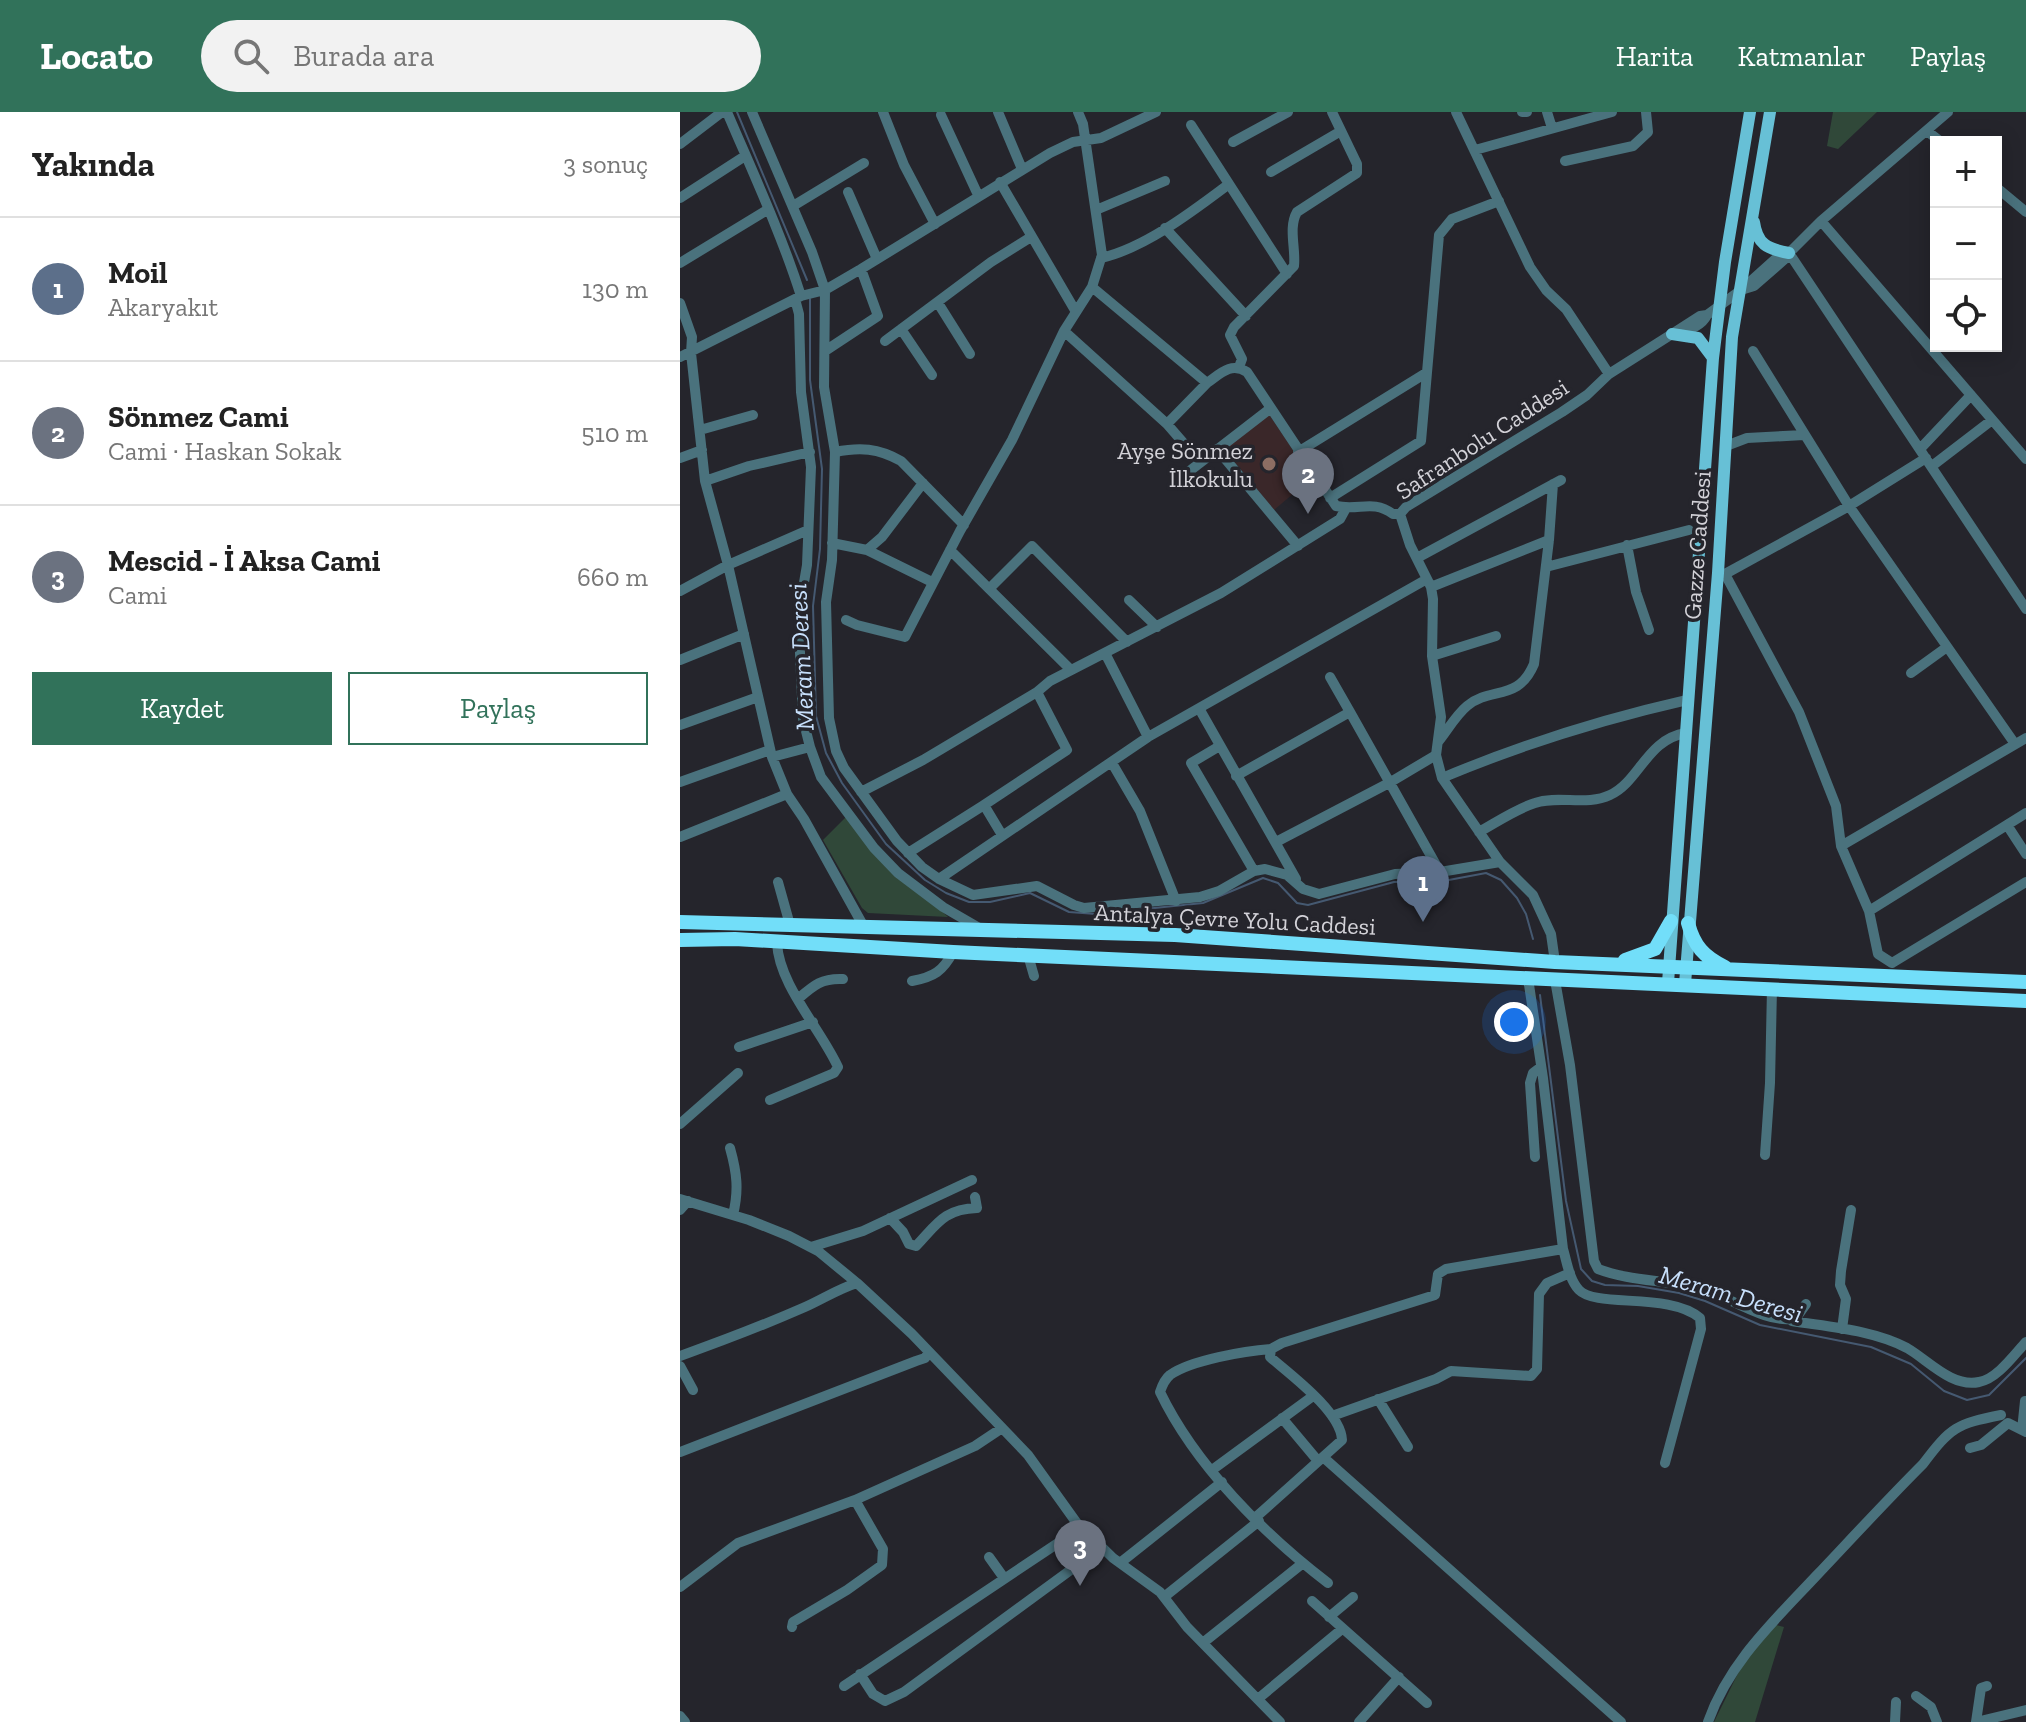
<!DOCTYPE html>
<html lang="tr">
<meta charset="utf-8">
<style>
:root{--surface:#fff;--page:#f2f2f2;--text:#222;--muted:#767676;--line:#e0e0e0;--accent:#31725a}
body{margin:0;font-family:"Zilla Slab",serif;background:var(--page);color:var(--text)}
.controls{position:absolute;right:24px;top:24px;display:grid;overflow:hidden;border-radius:0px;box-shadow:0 4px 20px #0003}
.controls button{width:72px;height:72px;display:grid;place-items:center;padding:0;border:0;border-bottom:2px solid var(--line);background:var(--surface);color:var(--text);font:40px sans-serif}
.you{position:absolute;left:834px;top:910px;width:28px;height:28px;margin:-20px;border:6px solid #fff;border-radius:50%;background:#1a73e8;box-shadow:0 0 0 12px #1a73e833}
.badge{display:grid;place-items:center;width:52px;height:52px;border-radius:50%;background:var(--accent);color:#fff;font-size:26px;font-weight:700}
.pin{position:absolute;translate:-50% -66px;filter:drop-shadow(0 2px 4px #0008)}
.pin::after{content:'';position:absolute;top:42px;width:28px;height:24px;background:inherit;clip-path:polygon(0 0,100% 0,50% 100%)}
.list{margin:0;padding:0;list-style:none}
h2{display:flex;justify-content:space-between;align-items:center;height:104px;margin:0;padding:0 32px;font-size:34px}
h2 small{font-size:26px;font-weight:400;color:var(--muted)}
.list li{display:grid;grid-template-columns:52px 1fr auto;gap:24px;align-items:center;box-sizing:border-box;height:144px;padding:0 32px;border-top:2px solid var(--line)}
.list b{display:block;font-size:30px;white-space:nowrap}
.list p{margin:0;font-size:26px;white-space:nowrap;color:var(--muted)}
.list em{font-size:26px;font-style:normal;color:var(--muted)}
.actions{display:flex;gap:16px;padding:24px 32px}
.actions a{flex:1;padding:18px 0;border:2px solid var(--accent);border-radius:0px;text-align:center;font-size:28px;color:var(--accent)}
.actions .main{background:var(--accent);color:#fff}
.icon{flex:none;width:44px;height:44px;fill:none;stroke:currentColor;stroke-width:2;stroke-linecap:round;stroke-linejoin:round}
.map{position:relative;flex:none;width:1346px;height:1610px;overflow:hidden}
header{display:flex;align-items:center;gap:48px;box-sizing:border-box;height:112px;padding:0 40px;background:var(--accent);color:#fff}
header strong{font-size:38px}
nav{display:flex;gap:44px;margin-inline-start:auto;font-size:28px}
.search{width:560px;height:72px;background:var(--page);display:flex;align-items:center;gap:20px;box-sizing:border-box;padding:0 28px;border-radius:44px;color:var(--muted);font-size:30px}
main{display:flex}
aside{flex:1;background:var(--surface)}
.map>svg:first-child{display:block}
.education{fill:#3a2729}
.green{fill:#304839}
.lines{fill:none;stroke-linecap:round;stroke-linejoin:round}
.stream{stroke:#455971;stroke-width:2}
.minor{stroke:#4a727d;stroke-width:10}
.major{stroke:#67c0d6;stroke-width:12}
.highway{stroke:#72def9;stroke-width:14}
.education-dot{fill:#8d6e63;stroke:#25252c;stroke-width:3}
.labels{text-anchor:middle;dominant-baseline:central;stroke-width:7;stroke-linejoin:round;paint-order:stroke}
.street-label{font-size:24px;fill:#d3d2d8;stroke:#25252c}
.poi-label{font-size:24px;fill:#d3d2d8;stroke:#25252c;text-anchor:end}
.water-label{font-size:26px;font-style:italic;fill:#c7dffb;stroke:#25252c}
</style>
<header>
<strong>Locato</strong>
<div class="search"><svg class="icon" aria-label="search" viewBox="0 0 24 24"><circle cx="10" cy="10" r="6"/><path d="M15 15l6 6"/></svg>Burada ara</div>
<nav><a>Harita</a><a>Katmanlar</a><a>Paylaş</a></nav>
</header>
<main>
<aside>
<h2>Yakında<small>3 sonuç</small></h2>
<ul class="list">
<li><span class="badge" style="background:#5c6f8a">1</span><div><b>Moil</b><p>Akaryakıt</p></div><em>130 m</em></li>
<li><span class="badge" style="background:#6b7280">2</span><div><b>Sönmez Cami</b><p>Cami · Haskan Sokak</p></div><em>510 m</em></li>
<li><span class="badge" style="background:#6b7280">3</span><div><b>Mescid - İ Aksa Cami</b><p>Cami</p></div><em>660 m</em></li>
</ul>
<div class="actions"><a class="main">Kaydet</a><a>Paylaş</a></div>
</aside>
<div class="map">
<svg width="1346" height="1610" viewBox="0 0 1346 1610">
<rect width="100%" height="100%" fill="#25252c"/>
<path class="education" d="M589 302 633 368 628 372 623 367 617 371 620 376 594 398 544 337Z"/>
<path class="green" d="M1153 0H1197L1158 37 1147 34Z
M168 703 187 730 268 805 188 801 182 796 143 728Z
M1096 1513 1104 1515 1075 1610H1034L1065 1547Z"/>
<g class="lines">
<path class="stream" d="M57 0 127 168
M130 187V268L142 357 140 437 133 494 136 604 146 641 162 671 206 732 245 768 266 781 289 790H310L350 781 389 800 416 802 523 791 583 766 598 771 617 791 628 793 714 770H758L806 761 821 768 837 786 846 802 853 827
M860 883 886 1089 901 1157 912 1169 925 1173 958 1174 999 1181 1025 1189 1080 1213 1191 1235 1231 1252 1264 1279 1287 1288 1309 1283 1346 1246"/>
<path class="minor" d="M47 0C73 61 101 121 121 184
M72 0 132 140 145 178 144 275 155 340 152 448 146 490 149 606 156 639 164 656 217 729 242 755 259 767 293 783 357 774 394 793 404 796 520 785 539 779 574 759 585 757 607 763 623 777 639 782 715 762 760 760 820 750
M203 0 224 53 255 112
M318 0 342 57
M398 0 403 12 422 143 412 175 527 271C541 261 551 250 567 260L656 394C680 399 692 387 713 402H720
M776 0 850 155 866 178 886 197 929 262
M842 0H847
M867 0 872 16
M261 3 298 83
M511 13 607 162
M1247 19 1261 30
M553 30 608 0
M0 32 42 0
M795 38 932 0
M885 49 953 34 968 20 966 0
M591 60 661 19
M320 70 396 200
M1316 75 1346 100
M168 80 197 147
M0 86 65 44
M113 94 184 51
M416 98 485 69
M1141 109 1346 347
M485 116 566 204
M1109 141 1346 497
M1109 141 1101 142 1061 178 1074 174 1106 146 1109 141 1141 109 1268 0
M421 146C465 136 513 99 549 72
M0 151 87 98
M115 187 119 202 121 280 131 355 127 453 121 488 120 541 123 607 130 635 141 665 194 736 218 761 263 795 301 817
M0 191 12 225 11 241 25 369 48 453 92 645 107 682 124 707 184 815
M258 191 290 242
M1027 203 1020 204 992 222C1004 220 1021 216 1027 203L1061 178
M221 217 252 263
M384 219 487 312 520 350
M205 229 311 150 351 125
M145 239 198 204 181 157
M1073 239 1169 394 1335 632
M0 245 121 184 145 178 181 157 370 41 393 30 421 26 476 0
M559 255 562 247 550 223 554 215 614 154C616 136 608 116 617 100L677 61V52L652 0
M487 312 527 271
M20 318 73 303
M1046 334 1067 326 1124 323
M537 337 618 434
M1240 337 1291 283
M155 340C180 335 198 336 221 349L284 413
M618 340 746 261
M0 346 22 338
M1252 354 1312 308
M25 369 69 354 130 340
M494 371 591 296
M650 386 741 329 759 123 772 107 819 89
M152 431 187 438 252 470
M947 433 956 480 969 518
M187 438 202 425 243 371
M270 438 391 558
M737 446 881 368
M866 455 1009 418
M1040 461 1045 462 1169 394 1246 346
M1045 462 1119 600 1156 694 1161 734 1189 799 1198 842 1212 851
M751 475 869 428
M310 476 352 434 447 530
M0 479 48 453 128 418
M449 488 477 515
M166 508 177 513 225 525 280 419 332 328 384 219 412 175
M425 541 468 625
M752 544 816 524
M0 548 64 522
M1231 561 1267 535
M650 565 670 600
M520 598 616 767
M0 613 78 585
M758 630C767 619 776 603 787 594 811 574 838 590 854 552L869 428 873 372
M538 635 511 651 574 759
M92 645 130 635
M432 651 460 699 496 789
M556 664 670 600 760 760
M762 666C843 632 923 607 1007 588
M0 670 90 638
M181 680 243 648 357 580 370 569 541 481 660 407 666 396
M1327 713 1346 742
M799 720C817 710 836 697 855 691 878 683 907 694 930 683 959 670 967 627 1006 621
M322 723 304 693 387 638 357 580
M0 725 107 682
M596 730 709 671 756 643
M1161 734 1346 626
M228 741 304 693
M259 767 468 625 747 467
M98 770 110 813
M1189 799 1346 701
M348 843 354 864
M875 850 871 822 853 783 820 750 762 666 756 643 761 605 752 544 753 487 751 475 730 433 720 402 726 395 882 300 907 283 929 262 992 222
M1212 851 1346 770
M848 866 863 966 883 1137C887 1150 889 1167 899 1178 916 1196 990 1180 1020 1206L1021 1217 985 1351
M875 868 890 953 914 1149 918 1157C955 1171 995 1167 1034 1181 1056 1190 1093 1213 1116 1206L1126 1192
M232 869C254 865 263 859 273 840
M119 886C134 873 142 866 163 867
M59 935 133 910
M90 988 154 961 158 955C140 916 99 873 97 831
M0 1012 58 961
M50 1036C57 1061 59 1078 53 1103
M1085 1043 1090 971 1092 876
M855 1045 850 971 853 961 861 955
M0 1087 69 1108 109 1124 138 1139 177 1171 232 1222 348 1343 396 1410 433 1446 480 1480 507 1515 600 1610
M0 1098 8 1089
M210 1106 223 1120 229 1132 236 1134C257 1112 264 1097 297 1096L295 1085
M131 1135 183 1119 292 1068
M1112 1209C1149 1215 1193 1218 1227 1236 1248 1248 1272 1276 1299 1270 1317 1267 1334 1243 1346 1230
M1162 1217 1166 1187 1160 1173 1161 1159 1171 1098
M591 1237C565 1239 511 1248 490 1263 485 1267 482 1274 480 1280 515 1353 584 1422 648 1471
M0 1244C42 1229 84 1213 125 1195 143 1187 158 1177 177 1171
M0 1254 13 1278
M698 1287 728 1335
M652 1304 756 1267 771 1259 851 1264 857 1257 859 1182 867 1171 890 1161
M602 1306 638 1349
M1342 1318 1345 1289
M1290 1336 1301 1333 1328 1311 1346 1320
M0 1340 236 1249 245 1246 249 1240
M643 1345 941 1610
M532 1358 633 1284
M576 1405 662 1328C661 1300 611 1263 590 1245L591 1237 602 1231 755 1183 758 1162 766 1157 883 1137
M309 1445 324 1466
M440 1451 542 1370
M0 1475 58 1431 175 1388 295 1334 322 1316
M484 1485 579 1409
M632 1489 747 1591
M649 1505 673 1485
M112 1515 113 1510 167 1478 202 1453 203 1437 175 1388
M524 1530 623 1451
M180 1562 193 1582 205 1589 224 1580 422 1435
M164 1574 402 1415
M1236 1584 1251 1595 1257 1610
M579 1586 662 1517
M0 1604 5 1610
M679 1610 719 1565
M1028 1610C1049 1550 1095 1508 1137 1463 1172 1426 1207 1388 1243 1352 1271 1315 1276 1312 1321 1303
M1215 1610 1216 1590
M1296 1610 1346 1598
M1296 1610 1301 1576 1307 1574"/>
<path class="major" d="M1074 110C1077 132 1087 137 1109 141
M992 222 1018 226 1033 246
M988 871 1033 246 1045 150 1070 0
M1005 872 1038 461 1052 225 1090 0"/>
<path class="highway" d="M0 810 495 823 875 850 1346 870
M1008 811C1014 834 1024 845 1045 855
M0 828 55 827 273 840 1346 889
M945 848 975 837 991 809"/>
</g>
<circle class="education-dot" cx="589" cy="352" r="8"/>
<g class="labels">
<g class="street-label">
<text transform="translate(802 327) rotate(-33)">Safranbolu Caddesi</text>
<text transform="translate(1017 433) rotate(-86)">Gazze Caddesi</text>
<text transform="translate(555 807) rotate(3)">Antalya Çevre Yolu Caddesi</text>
</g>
<g class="poi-label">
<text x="573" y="338">Ayşe Sönmez<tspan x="573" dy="28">İlkokulu</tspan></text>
</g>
<g class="water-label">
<text transform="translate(121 545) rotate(-93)">Meram Deresi</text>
<text transform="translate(1051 1182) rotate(16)">Meram Deresi</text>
</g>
</g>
</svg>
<div class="controls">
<button>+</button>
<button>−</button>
<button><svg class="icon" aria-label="locate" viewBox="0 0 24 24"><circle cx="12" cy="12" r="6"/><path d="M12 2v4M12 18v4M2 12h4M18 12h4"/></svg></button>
</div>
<div class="you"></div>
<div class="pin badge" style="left:743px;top:810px;background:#5c6f8a">1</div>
<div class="pin badge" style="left:628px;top:402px;background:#6b7280">2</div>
<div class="pin badge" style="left:400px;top:1474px;background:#6b7280">3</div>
</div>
</main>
